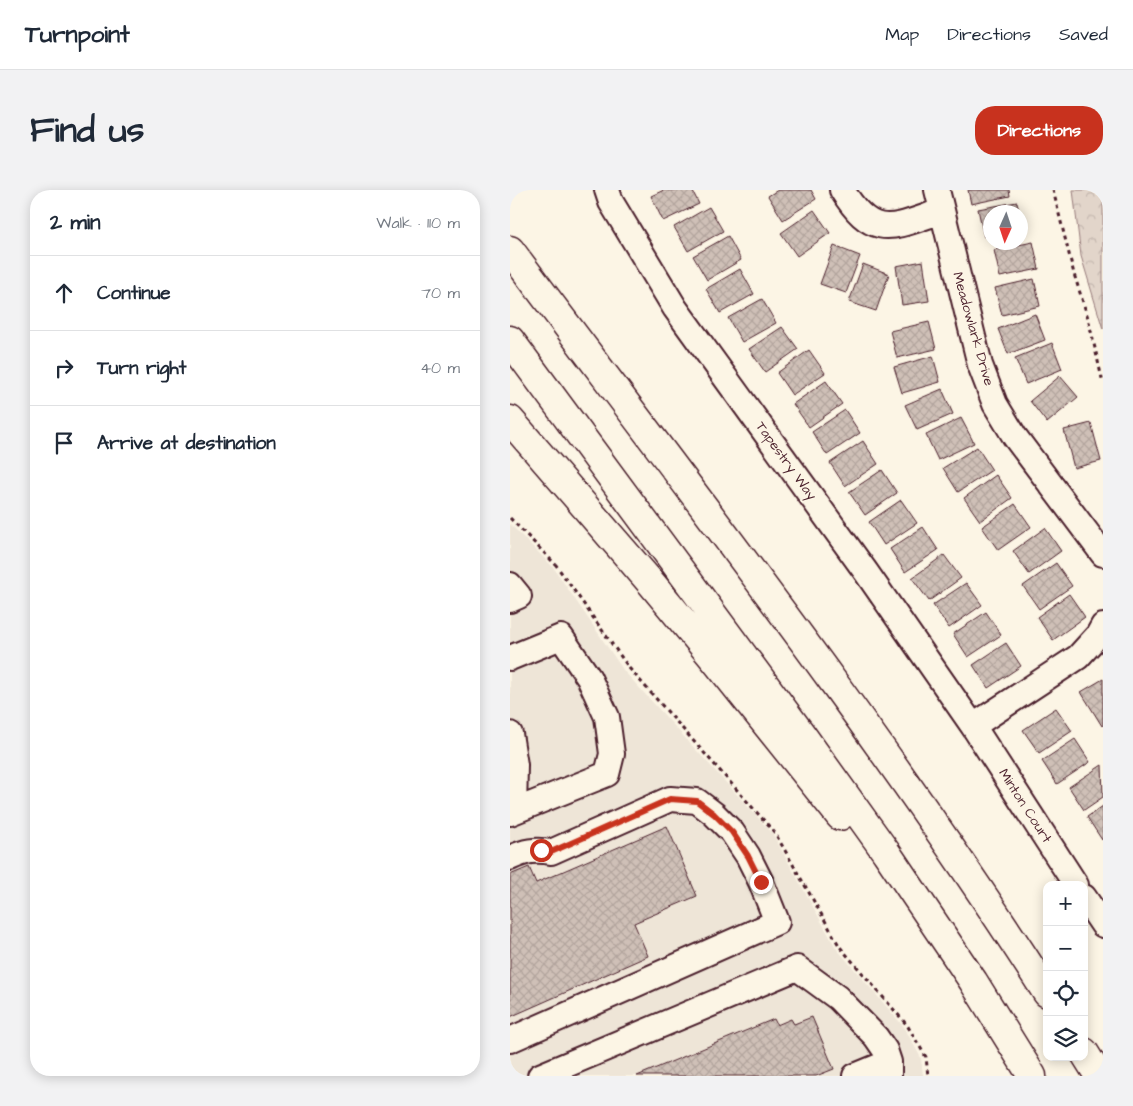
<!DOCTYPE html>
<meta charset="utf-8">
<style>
:root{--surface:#fff;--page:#f2f2f3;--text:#1f2937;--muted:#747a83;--line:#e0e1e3;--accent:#c8321e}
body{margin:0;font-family:"Architects Daughter",sans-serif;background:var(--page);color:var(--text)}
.controls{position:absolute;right:15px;bottom:15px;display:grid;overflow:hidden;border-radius:10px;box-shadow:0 2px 12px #0003}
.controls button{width:45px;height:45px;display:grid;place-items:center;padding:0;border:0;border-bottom:1px solid var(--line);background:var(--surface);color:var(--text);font:25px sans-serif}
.compass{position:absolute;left:473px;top:15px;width:45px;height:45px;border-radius:50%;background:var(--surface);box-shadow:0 2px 12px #0003;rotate:183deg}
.stop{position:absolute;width:15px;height:15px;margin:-11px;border:4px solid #c8321e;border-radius:50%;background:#fff}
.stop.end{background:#c8321e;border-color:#fff;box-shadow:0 1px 5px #0008}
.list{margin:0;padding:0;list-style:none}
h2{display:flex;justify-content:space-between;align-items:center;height:65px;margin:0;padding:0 20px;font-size:21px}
h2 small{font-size:16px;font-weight:400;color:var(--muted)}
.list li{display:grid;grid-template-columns:32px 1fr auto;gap:15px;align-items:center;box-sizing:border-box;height:75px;padding:0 20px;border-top:1px solid var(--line)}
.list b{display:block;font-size:19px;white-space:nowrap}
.list em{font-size:16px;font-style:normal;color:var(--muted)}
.icon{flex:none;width:28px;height:28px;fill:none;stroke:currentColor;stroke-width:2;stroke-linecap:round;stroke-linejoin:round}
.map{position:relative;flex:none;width:593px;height:886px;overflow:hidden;border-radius:20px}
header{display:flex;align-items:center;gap:30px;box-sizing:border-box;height:70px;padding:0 25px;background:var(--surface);border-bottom:1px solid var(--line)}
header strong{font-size:24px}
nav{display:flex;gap:28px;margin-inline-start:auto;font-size:18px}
.intro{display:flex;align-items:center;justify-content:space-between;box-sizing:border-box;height:120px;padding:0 30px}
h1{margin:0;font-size:35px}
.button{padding:12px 22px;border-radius:20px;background:var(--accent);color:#fff;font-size:18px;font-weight:700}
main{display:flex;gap:30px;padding:0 30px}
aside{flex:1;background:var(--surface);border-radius:20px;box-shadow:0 2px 12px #0003}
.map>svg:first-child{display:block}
.built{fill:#eee5d7}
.forest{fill:url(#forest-crowns);stroke:#967a7a}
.building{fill:url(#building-cross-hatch);stroke:#4a1f2b}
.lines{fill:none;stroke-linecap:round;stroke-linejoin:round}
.minor-casing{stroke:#4a1f2b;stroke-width:28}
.highway-casing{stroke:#4a1f2b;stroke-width:31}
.path{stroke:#4a1f2b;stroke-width:3;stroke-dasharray:4 4;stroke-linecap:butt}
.minor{stroke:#fcf5e5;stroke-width:24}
.highway{stroke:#fcf5e5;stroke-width:28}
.route{stroke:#c8321e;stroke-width:6}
.labels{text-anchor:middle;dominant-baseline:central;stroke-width:4;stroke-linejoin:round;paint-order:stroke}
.street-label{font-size:14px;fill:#4a1f2b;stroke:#fcf5e5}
</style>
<header>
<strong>Turnpoint</strong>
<nav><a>Map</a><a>Directions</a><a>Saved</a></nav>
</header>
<div class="intro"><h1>Find us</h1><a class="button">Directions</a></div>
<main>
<aside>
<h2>2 min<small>Walk · 110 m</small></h2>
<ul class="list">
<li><svg class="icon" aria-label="ahead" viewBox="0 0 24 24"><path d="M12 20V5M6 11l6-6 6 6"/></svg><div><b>Continue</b></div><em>70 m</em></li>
<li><svg class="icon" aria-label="right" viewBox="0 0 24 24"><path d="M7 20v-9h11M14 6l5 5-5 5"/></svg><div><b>Turn right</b></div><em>40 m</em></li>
<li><svg class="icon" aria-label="arrive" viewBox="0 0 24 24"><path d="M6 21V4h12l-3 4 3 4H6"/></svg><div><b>Arrive at destination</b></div></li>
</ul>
</aside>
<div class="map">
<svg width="593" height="886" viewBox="0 0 593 886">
<defs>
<pattern id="forest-crowns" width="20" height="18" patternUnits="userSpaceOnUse" patternTransform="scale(1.25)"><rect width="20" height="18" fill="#e2d5ca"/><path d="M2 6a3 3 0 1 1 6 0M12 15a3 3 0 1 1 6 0" fill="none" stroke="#c3b6ae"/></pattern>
<pattern id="building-cross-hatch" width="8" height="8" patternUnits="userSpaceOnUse" patternTransform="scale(1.25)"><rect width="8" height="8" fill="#cfc0b7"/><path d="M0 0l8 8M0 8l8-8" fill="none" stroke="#b3a59e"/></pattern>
</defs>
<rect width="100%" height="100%" fill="#fcf5e5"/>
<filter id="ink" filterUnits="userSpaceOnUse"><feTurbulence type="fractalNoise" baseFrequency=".02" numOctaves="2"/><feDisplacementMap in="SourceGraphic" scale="10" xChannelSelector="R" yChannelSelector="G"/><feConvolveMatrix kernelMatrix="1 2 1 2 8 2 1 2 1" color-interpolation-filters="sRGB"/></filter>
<g filter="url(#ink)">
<path class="built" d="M0 334 43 377 114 481 262 643 326 758 394 837 411 868 413 886H0Z"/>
<path class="forest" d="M563 0H593V139L571 66Z"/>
<path class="building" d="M154 0H182L189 14 153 31 141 6Z
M268 0H301L306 9 273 30 258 6Z
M458 0H499L500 6 461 14Z
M507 12 509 22H480V45L474 47 468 19Z
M199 17 213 41 178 61 164 37Z
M304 20 320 43 287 66 271 43Z
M218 46 231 70 197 90 183 66Z
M523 52 529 79 490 87 484 60Z
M324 56 350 66 336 103 310 94Z
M413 71 419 111 392 115 386 76Z
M353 74 379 84 366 121 339 112Z
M230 79 244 104 210 123 196 99Z
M524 89 530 116 492 125 485 98Z
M252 109 266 133 232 152 218 128Z
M525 124 535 150 498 164 488 139Z
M419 132 426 159 387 168 380 141Z
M272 137 288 159 255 182 239 159Z
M542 153 552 179 516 194 505 168Z
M299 160 315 183 282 205 267 183Z
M423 166 430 192 392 203 384 177Z
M550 186 568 207 537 233 520 211Z
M316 191 332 214 299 237 283 214Z
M432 199 443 224 407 240 395 215Z
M335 220 350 243 317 265 302 242Z
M451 228 464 253 428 270 416 245Z
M581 233 591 271 564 278 554 240Z
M353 251 368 274 335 296 320 273Z
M467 257 482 280 448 302 433 278Z
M372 280 387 303 355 325 339 302Z
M486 285 502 308 470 331 454 308Z
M391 310 407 333 374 355 359 332Z
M505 314 521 337 488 360 472 337Z
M413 337 428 360 395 382 380 359Z
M535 338 551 361 519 384 503 361Z
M434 365 451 388 419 411 402 388Z
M546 373 562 396 529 419 513 396Z
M456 393 472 415 439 438 423 415Z
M559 404 575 427 543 450 527 427Z
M476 422 491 445 458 467 443 444Z
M496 453 511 476 478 498 463 475Z
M593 489V535L592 536 571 502Z
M546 518 562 541 529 563 513 540Z
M565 549 580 572 547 594 532 571Z
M592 575 593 607 574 620 559 597Z
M593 616V649L592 650 577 627Z
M157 636 187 706 124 733 138 766 0 827V685L19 677 26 693Z
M302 827 324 879 306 886H127L264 829 267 835 281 829 284 834Z"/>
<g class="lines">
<g class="minor-casing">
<path id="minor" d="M97 0 101 12 165 118 356 382 463 536 566 695
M332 0C364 52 383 37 432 21
M427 0 470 175 485 214 505 247 593 364
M0 395 9 406 0 410
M0 468 51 447 79 488 97 527 102 564 97 584 0 623
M463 536 568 467 588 445 593 436
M0 544 5 575 4 621
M0 668C15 661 25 659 41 662L160 609 187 611 204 624 222 642 238 666 251 692 267 732 0 850
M574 707 593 735
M30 886 287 778 328 808 366 847 375 860 379 872V886
M345 886 379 872"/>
</g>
<g class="highway-casing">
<path id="highway" d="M0 60C183 304 372 545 537 803
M0 150 292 545 376 662 463 791 522 886
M0 230 142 394 205 470 330 626
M574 862 589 886"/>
</g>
<path class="path" d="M543 0 564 84 578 128 593 193
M0 328 46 375 119 478 265 643 330 757 397 835 416 867 418 886"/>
<use href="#minor" class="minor"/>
<use href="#highway" class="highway"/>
</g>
</g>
<g class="lines" filter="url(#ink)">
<path class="route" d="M31 660 41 662 160 609 187 611 204 624 222 642 238 666 251 692"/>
</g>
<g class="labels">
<g class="street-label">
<text transform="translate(463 139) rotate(74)">Meadowlark Drive</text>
<text transform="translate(276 271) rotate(54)">Tapestry Way</text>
<text transform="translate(515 616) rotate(57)">Minton Court</text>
</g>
</g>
</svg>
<div class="controls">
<button>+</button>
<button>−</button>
<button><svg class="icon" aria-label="locate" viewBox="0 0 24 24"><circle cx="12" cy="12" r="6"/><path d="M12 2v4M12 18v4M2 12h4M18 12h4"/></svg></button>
<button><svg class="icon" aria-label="layers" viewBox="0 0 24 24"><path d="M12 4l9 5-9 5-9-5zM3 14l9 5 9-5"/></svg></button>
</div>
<svg class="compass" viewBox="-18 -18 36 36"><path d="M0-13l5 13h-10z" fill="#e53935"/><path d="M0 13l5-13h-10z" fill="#747a83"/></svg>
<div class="stop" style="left:31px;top:660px"></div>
<div class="stop end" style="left:251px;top:692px"></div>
</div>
</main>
